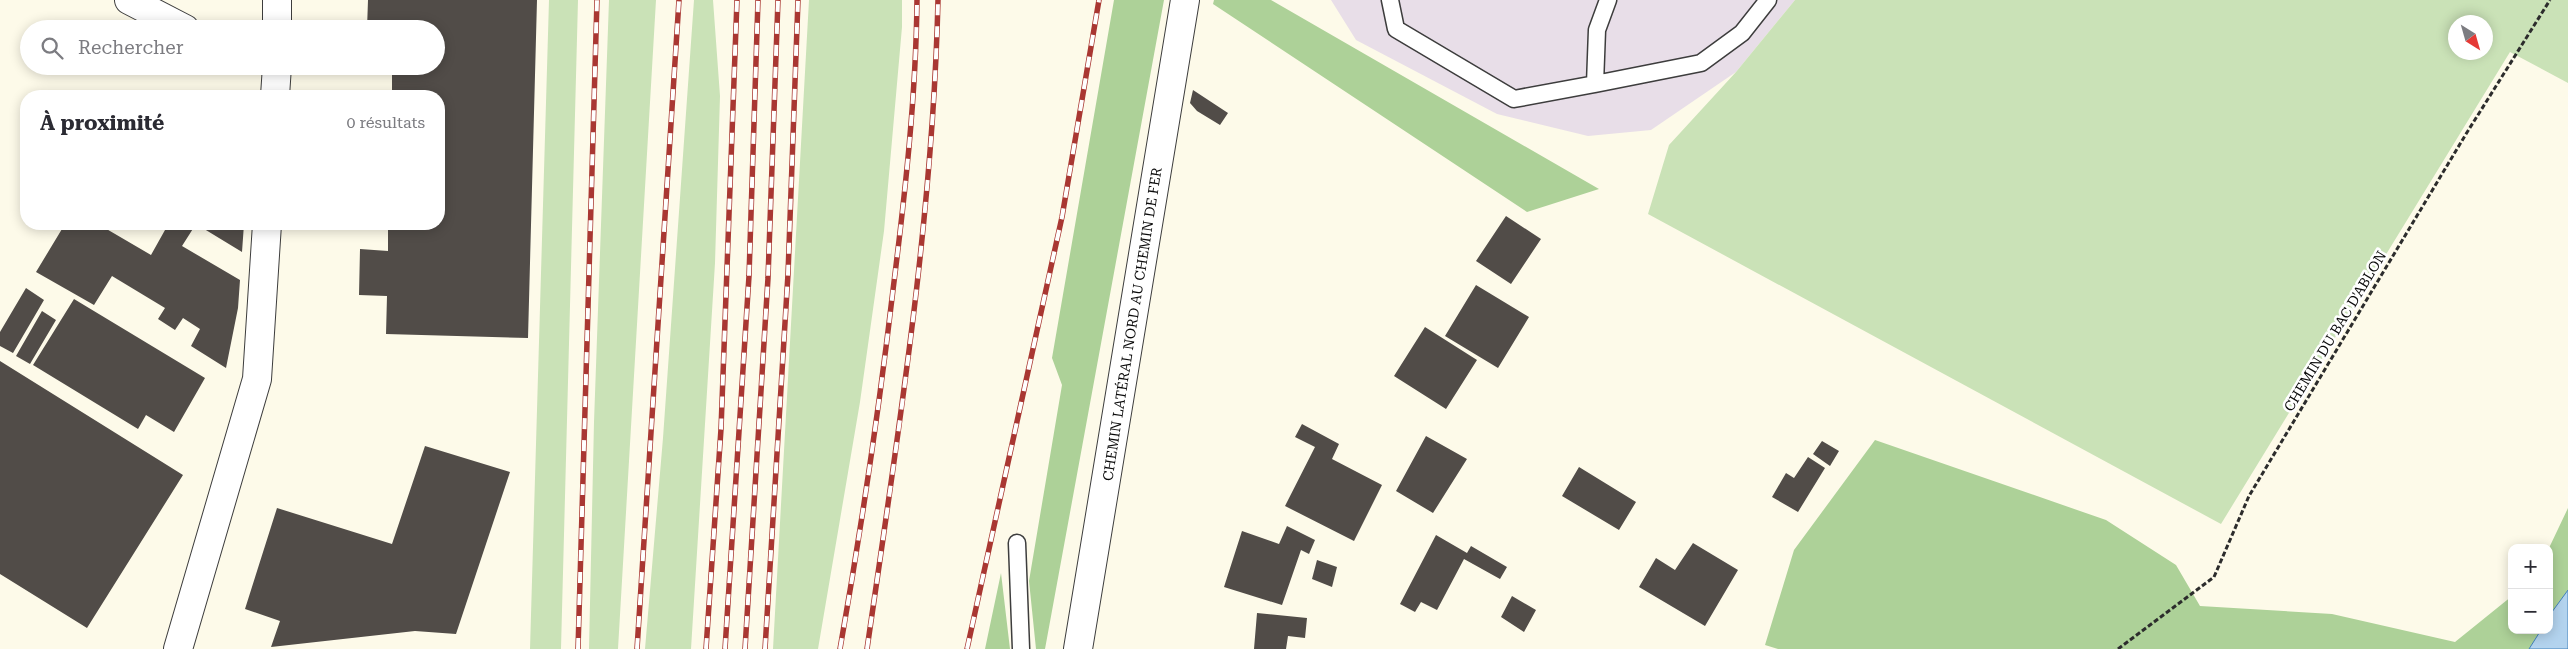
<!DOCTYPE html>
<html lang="fr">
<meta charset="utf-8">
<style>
:root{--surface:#fff;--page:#f2f2f3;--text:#2b2b33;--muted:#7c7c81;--line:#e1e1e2}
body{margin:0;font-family:"Roboto Serif",serif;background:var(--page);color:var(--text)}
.controls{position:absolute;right:15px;bottom:15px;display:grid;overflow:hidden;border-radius:10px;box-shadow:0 2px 12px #0003}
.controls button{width:45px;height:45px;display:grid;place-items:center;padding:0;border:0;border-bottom:1px solid var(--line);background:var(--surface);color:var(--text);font:25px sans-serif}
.compass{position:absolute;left:2448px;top:15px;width:45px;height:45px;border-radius:50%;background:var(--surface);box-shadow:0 2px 12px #0003;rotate:143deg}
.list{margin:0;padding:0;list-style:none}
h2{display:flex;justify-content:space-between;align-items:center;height:65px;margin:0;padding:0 20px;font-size:21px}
h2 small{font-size:16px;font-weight:400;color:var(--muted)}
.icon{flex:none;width:28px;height:28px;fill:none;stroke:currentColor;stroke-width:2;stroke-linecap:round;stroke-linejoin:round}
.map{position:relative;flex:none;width:2568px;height:649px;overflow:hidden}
.search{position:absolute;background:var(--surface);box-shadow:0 2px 12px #0003;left:20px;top:20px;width:425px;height:55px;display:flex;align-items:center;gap:12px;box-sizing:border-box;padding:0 18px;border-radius:28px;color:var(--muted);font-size:19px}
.panel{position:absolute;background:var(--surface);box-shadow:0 2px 12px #0003;left:20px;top:90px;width:425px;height:140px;border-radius:20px}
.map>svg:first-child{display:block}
.industrial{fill:#e8dee8}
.green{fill:#cae2b7;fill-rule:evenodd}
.forest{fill:#add198}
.water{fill:#b3d3ee;stroke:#4382bd}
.building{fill:#514c48}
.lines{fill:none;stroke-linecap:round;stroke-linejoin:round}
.lane-casing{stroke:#3d3d3d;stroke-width:19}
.street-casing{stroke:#3d3d3d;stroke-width:30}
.path{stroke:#2c2c2c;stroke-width:3;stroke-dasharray:5 2.5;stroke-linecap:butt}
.lane{stroke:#fff;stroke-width:16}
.street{stroke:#fff;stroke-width:28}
.rail-casing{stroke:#a93732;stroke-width:5.5}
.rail{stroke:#fff;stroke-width:4;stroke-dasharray:11;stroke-linecap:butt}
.labels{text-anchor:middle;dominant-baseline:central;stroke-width:5;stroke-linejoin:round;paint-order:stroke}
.street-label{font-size:14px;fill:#0a0a0a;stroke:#fff}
</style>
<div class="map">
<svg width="2568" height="649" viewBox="0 0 2568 649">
<rect width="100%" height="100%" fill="#fdfae9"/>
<path class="industrial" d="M1331 0H1795L1736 72 1651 130 1588 136 1497 114 1356 40Z"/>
<path class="green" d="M549 0H578L561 649H530Z
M609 0H656L618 649H589L594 422Z
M694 0H713L720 96 715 263 691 649H645L663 438Z
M809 0H902V27L884 231 860 402 818 649H773Z
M1795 0H2568V83L2510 52 2221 524 1648 214 1669 145 1736 72ZM2456 22H2486V52H2456Z"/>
<path class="forest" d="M1114 0H1164L1045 649H1036L1029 581 1062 385 1052 358Z
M1214 0H1271L1599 189 1527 212 1213 4Z
M1875 440 2106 520 2176 565 2200 606 2332 614 2455 642 2512 596V630H2549V548L2568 508V649H1778L1765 645 1794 550Z
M1001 573 1010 649H985Z"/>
<path class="water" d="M2568 590V649H2529L2541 630H2549V616Z"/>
<path class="building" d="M368 0H537L528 338 386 334 387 296 359 295 360 249 388 251V224H439V96H392V66H436V29H367Z
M1193 90 1228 113 1220 125 1197 111 1190 103Z
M1506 216 1541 239 1511 284 1476 261Z
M65 224H98L151 255 165 230 157 224H244L242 252 196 224 182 246 240 280 238 308 226 368 191 346 200 329 183 318 175 330 158 319 165 308 112 276 94 305 36 272Z
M1476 285 1529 317 1498 368 1445 336Z
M26 288 44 300 13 353 0 346V332Z
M74 299 205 378 174 432 146 415 138 429 33 365Z
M42 311 56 320 30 364 16 356Z
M1425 327 1477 360 1446 409 1394 376Z
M0 361 183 475 87 628 0 574Z
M1302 424 1339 444 1332 459 1382 485 1354 541 1285 506 1315 447 1295 437Z
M1426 436 1467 459 1433 513 1396 491Z
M1822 441 1839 451 1830 466 1813 454Z
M425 446 510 472 456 634 415 631 271 647 280 621 245 609 277 508 392 544Z
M1808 457 1825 468 1798 512 1772 497 1786 473 1794 478Z
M1579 467 1636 502 1619 530 1562 496Z
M1287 526 1315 540 1309 554 1301 550 1282 605 1224 587 1242 531 1279 544Z
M1436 535 1467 553 1471 546 1507 567 1500 579 1464 559 1437 610 1421 602 1415 612 1400 604Z
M1693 543 1738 570 1705 626 1639 587 1656 558 1675 570Z
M1317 560 1337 567 1332 587 1312 579Z
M1512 596 1536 610 1524 632 1501 617Z
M1257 613 1307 618 1305 638 1288 636 1286 649H1254Z"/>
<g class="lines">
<g class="lane-casing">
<path id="lane" d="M1390 0 1396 29 1514 99 1595 84
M1608 0 1597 30 1595 84 1701 63 1742 33 1768 0
M1017 543 1021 649"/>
</g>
<g class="street-casing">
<path id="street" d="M129 0 185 29
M277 29V0
M275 96 277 66
M178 649 257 379 267 224
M1078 649 1185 0"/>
</g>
<path class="path" d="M2118 649 2214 577 2249 496 2466 134 2550 0"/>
<use href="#lane" class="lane"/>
<use href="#street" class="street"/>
<g class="rail-casing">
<path id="rail" d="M578 649 597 0
M637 649 679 0
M706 649 721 429 737 0
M725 649 749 276 758 0
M745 649 768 278 778 0
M765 649 788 274 798 0
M840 649C861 530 879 410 893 290 905 194 916 97 917 0
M867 649C898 434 933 217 938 0
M967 649 1062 217 1099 0"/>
</g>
<use href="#rail" class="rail"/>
</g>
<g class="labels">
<g class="street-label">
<text transform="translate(1132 324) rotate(-81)">CHEMIN LATÉRAL NORD AU CHEMIN DE FER</text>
<text transform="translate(2335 331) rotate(-59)">CHEMIN DU BAC D'ABLON</text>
</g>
</g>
</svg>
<div class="controls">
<button>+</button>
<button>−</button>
</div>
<svg class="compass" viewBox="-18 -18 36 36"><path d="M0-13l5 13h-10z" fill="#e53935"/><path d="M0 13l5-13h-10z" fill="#7c7c81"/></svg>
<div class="search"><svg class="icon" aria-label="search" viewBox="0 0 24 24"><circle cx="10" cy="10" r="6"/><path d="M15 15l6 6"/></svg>Rechercher</div>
<section class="panel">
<h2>À proximité<small>0 résultats</small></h2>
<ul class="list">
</ul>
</section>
</div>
